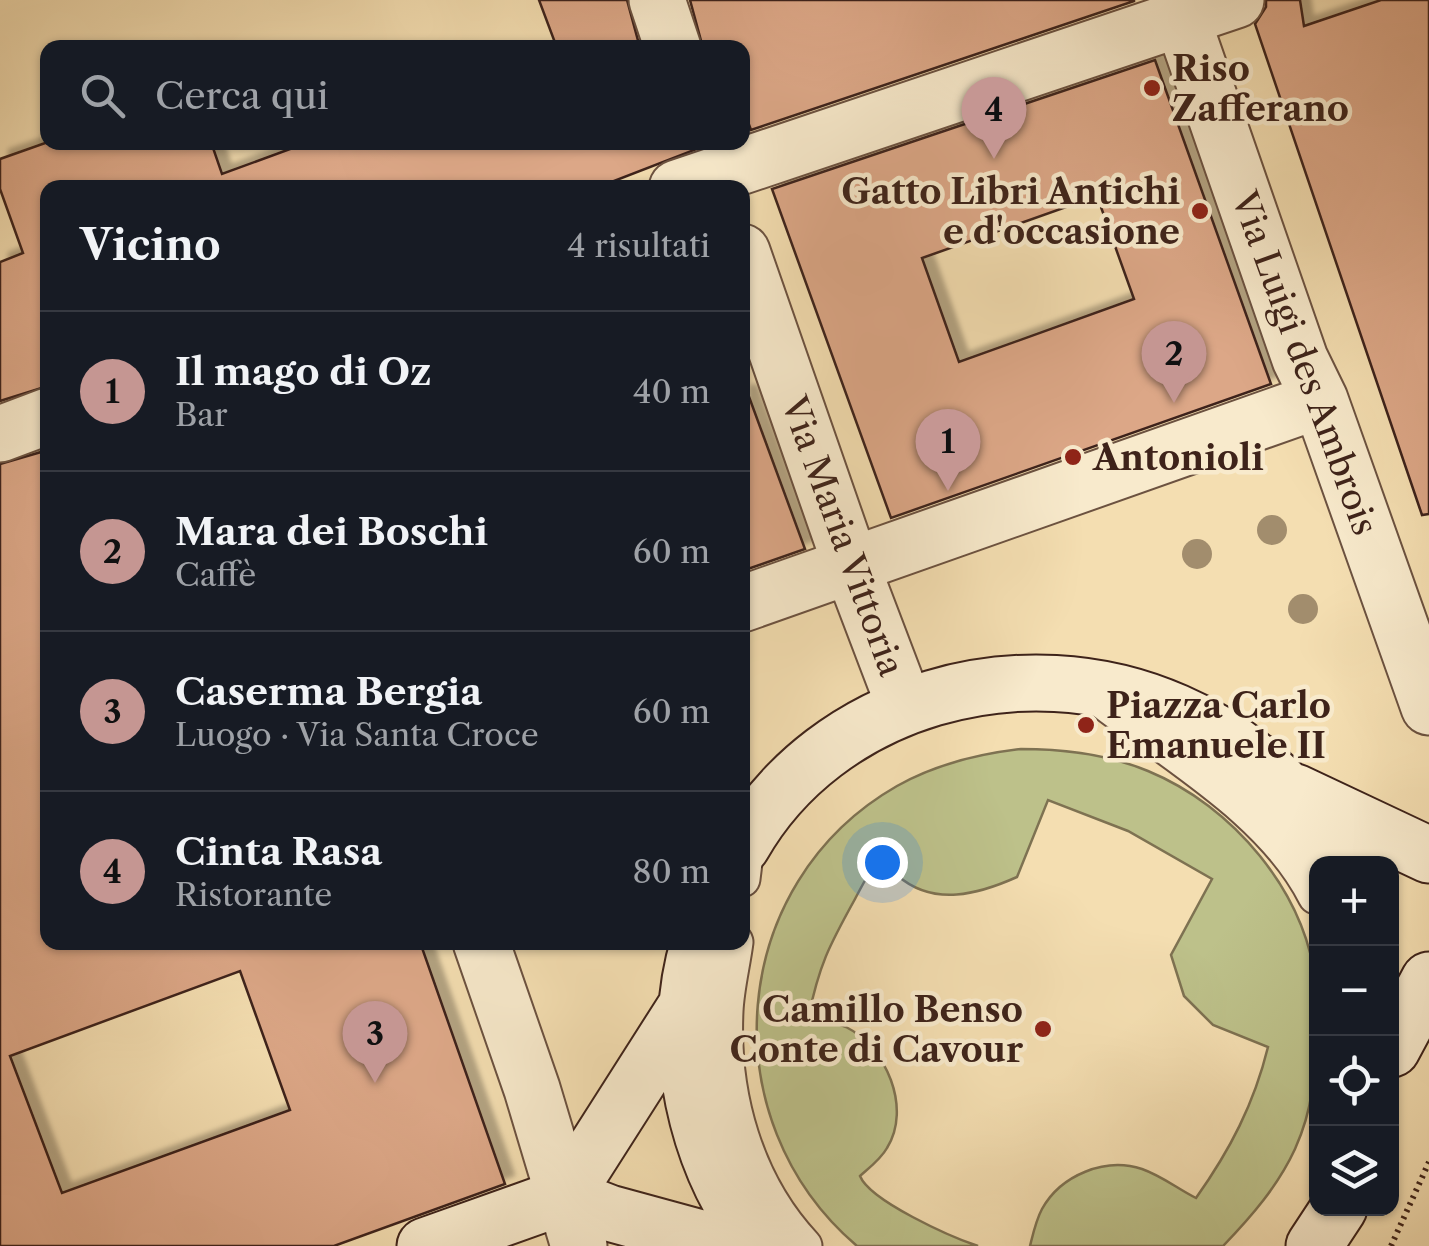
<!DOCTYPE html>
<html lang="it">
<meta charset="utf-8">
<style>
:root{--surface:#171b24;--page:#20242c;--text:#f1f3f6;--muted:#9ea1a6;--line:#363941;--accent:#c59692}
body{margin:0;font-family:"Libre Caslon Text",serif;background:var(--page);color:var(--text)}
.controls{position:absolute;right:30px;bottom:30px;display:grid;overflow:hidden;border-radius:20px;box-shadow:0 2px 8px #0004}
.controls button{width:90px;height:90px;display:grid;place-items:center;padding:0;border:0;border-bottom:2px solid var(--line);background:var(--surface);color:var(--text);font:50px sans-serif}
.you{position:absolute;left:882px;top:862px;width:35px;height:35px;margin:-25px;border:8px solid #fff;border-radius:50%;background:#1a73e8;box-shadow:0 0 0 15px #1a73e833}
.badge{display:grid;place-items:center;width:65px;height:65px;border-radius:50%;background:var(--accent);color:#111;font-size:32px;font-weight:700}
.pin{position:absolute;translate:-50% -82px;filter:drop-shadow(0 2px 5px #0008)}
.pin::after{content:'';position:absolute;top:52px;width:35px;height:30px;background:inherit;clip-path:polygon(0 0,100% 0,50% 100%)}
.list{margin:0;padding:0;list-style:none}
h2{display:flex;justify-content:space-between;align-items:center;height:130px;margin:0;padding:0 40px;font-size:42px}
h2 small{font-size:32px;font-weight:400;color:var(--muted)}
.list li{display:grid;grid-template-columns:65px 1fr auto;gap:30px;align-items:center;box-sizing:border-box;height:160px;padding:0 40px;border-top:2px solid var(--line)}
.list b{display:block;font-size:38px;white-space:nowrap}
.list p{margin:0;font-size:32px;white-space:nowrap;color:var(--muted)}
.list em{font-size:32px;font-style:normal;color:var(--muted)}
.icon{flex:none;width:55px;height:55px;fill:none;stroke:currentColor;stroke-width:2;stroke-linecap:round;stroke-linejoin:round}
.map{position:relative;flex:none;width:1429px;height:1246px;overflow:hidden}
.search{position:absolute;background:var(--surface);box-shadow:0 2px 8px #0004;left:40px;top:40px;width:710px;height:110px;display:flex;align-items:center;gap:25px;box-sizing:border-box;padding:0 35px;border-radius:20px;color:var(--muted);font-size:38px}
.panel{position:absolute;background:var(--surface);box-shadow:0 2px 8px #0004;left:40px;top:180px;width:710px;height:770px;border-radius:20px}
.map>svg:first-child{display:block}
.green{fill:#bdc18a;stroke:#7e7252;stroke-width:2.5}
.building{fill:#dca787;stroke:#3e231a;stroke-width:2.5;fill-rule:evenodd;filter:url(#shadow)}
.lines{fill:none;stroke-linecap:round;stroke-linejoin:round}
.lane-casing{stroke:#6c5240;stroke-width:39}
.street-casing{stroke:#6c5240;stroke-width:59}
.secondary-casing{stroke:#3e231a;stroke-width:59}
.path{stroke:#3e231a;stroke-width:6;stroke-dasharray:2.5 5;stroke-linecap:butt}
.lane{stroke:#f8eacc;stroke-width:35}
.street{stroke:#f8eacc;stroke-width:55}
.secondary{stroke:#f8eacc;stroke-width:55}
.tree{fill:#a28d6d}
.poi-dot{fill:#8f2418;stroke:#f8eacc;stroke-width:4}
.labels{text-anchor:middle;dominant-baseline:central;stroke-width:9;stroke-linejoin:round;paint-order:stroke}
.poi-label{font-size:35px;font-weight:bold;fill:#3e231a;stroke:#f8eacc;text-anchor:start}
.street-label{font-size:35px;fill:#3e231a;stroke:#f8eacc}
</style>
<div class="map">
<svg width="1429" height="1246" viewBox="0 0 1429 1246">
<defs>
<filter id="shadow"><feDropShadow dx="9" dy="-9" stdDeviation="2.5" flood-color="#0004"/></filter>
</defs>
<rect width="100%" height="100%" fill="#f4deb1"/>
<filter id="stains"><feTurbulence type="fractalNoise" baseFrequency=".002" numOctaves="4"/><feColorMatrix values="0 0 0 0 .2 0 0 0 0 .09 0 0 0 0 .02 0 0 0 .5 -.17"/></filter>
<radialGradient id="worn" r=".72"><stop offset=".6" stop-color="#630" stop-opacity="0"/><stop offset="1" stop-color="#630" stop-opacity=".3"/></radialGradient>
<path class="green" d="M1021 749C1064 749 1107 754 1148 771 1233 806 1305 891 1316 984 1318 999 1316 1015 1316 1030 1316 1072 1313 1109 1295 1149 1278 1186 1251 1217 1223 1246H1030C1033 1234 1036 1220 1042 1209 1061 1175 1105 1157 1142 1169 1162 1176 1178 1189 1196 1198 1230 1150 1254 1104 1268 1047L1213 1025 1184 996 1171 955 1212 879 1128 831 1048 800 1017 877C979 894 934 907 898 876 892 871 887 864 882 859 869 871 863 884 855 899 829 946 819 965 808 1019 820 1021 834 1022 846 1027 886 1047 912 1108 887 1148 881 1159 869 1168 860 1176 870 1201 951 1237 978 1246H857C709 1120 727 883 897 786 936 764 978 754 1021 749Z"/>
<path class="building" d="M539 0H627L640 48H557Z
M690 0H1134V1L751 130 742 106V48H703Z
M1266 0H1300L1304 26 1381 0H1429V514L1422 515 1255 24 1266 7Z
M1155 60 1271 384 891 518 772 189ZM1097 196 1134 299 959 362 922 258Z
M48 142H211L222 174 309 142 702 143V147L596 188H48V386L0 401V262L23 253 0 189V159Z
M748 394 805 549 742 571V395Z
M48 450V942H420L505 1184 334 1246H0V464ZM240 971 290 1110 62 1193 10 1056Z"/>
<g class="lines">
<g class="lane-casing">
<path id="lane" d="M1102 700C1175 756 1274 812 1316 896
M742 879 747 838
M735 942C732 965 726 988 725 1011 721 1095 745 1183 804 1246"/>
</g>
<g class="street-casing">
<path id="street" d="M657 0 673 48
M1182 19 1300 359 1320 400 1429 707
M677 188 1236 0
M742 252 851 565 905 707
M0 434 48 416
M742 604 1320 400
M481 942 532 1089 579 1246"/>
</g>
<g class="secondary-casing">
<path id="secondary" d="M1295 792 1429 855
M742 846C826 698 1023 644 1176 712 1248 743 1303 798 1343 864
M699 942C668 1043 695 1164 760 1246
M1392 1049 1429 980
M565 1196 609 1213 730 1246
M425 1246 565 1196 688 1003
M1314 1246 1339 1208"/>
</g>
<path class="path" d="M1391 1246 1429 1162"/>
<use href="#lane" class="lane"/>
<use href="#street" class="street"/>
<use href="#secondary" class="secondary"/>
</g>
<g class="tree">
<circle cx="1272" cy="530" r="15"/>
<circle cx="1197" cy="554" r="15"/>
<circle cx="1303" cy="609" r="15"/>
</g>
<g class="poi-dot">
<circle cx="1152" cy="88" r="10"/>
<circle cx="1200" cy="211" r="10"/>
<circle cx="1073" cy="457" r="10"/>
<circle cx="1086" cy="725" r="10"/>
<circle cx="1043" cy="1029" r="10"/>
</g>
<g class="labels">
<g class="poi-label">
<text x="1172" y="68">Riso<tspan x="1172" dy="40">Zafferano</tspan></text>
<text x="1180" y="191" text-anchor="end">Gatto Libri Antichi<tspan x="1180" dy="40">e d'occasione</tspan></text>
<text x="1093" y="457">Antonioli</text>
<text x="1106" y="705">Piazza Carlo<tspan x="1106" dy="40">Emanuele II</tspan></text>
<text x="1023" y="1009" text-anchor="end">Camillo Benso<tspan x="1023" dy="40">Conte di Cavour</tspan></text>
</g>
<g class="street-label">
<text transform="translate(1305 363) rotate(70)">Via Luigi des Ambrois</text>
<text transform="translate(843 536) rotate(70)">Via Maria Vittoria</text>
</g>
</g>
<rect width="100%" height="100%" filter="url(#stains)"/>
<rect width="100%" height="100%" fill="url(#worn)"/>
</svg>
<div class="controls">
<button>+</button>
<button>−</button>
<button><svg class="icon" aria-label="locate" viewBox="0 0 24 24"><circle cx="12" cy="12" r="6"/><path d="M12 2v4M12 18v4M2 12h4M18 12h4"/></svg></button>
<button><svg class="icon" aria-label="layers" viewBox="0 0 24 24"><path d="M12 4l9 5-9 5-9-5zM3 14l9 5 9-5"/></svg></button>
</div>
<div class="you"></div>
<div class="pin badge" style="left:948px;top:491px">1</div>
<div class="pin badge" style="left:1174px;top:403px">2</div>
<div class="pin badge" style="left:375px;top:1083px">3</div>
<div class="pin badge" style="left:994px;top:159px">4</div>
<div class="search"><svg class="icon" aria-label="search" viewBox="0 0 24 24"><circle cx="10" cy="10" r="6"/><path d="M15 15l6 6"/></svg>Cerca qui</div>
<section class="panel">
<h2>Vicino<small>4 risultati</small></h2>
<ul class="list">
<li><span class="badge">1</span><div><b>Il mago di Oz</b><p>Bar</p></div><em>40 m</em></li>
<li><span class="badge">2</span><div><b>Mara dei Boschi</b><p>Caffè</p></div><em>60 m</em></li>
<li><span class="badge">3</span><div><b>Caserma Bergia</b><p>Luogo · Via Santa Croce</p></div><em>60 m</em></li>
<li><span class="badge">4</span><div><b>Cinta Rasa</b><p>Ristorante</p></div><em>80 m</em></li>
</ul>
</section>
</div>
